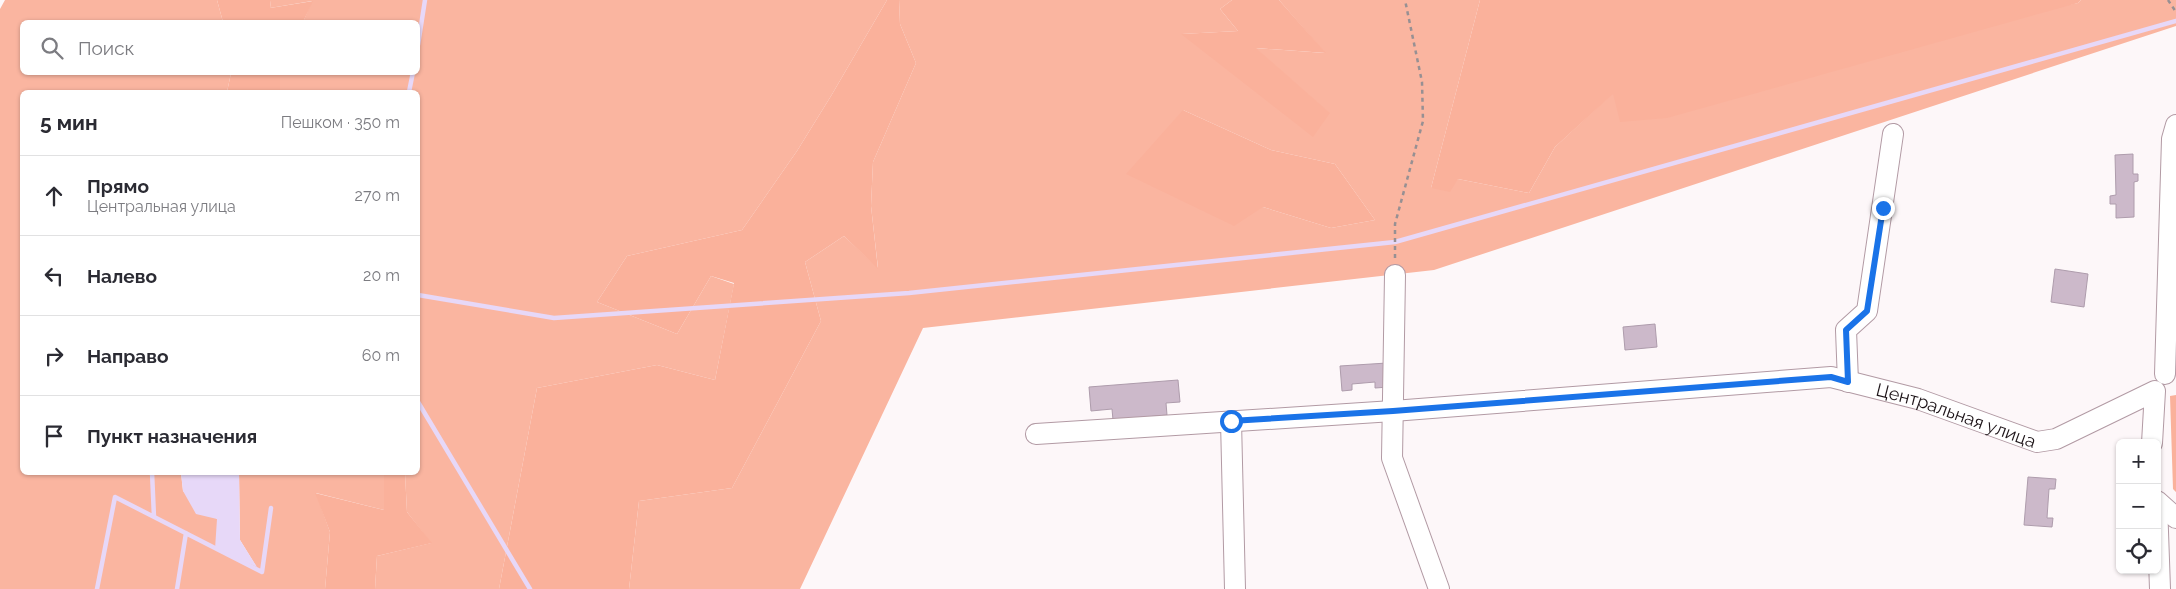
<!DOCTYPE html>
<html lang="ru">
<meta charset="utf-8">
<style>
:root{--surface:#fff;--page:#f7f7f7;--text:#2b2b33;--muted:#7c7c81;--line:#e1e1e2}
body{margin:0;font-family:Raleway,sans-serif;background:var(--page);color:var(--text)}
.controls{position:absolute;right:15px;bottom:15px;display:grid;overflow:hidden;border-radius:8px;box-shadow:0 1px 4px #0004}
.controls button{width:45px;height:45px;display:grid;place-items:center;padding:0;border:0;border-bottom:1px solid var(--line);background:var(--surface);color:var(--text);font:25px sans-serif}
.stop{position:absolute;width:15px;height:15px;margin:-11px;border:4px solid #1a73e8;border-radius:50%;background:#fff}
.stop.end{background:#1a73e8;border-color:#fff;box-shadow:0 1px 5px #0008}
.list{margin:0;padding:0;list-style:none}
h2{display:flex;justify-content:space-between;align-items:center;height:65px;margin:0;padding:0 20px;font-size:21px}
h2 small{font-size:16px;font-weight:400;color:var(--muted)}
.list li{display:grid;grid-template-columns:32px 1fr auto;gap:15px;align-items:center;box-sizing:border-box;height:80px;padding:0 20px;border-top:1px solid var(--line)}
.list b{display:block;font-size:19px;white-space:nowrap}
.list p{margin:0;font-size:16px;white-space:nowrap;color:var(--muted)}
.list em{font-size:16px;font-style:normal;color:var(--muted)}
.icon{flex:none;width:28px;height:28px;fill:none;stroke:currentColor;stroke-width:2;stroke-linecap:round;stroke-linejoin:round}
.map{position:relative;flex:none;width:2176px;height:589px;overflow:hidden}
.search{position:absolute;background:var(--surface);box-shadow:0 1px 4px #0004;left:20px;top:20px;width:400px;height:55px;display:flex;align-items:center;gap:12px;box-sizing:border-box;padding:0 18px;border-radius:8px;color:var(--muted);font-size:19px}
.panel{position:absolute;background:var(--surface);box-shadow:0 1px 4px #0004;left:20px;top:90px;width:400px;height:385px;border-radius:8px}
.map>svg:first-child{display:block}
.green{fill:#fab5a0;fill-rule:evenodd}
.forest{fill:#fab19b}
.water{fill:#e7d8f8}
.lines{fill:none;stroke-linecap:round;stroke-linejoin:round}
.stream{stroke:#e7d8f8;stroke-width:4.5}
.building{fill:#ccb9ca;stroke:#ae9cac}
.minor-casing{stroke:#b29aa4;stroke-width:22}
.path{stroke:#979093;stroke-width:2.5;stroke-dasharray:4 4;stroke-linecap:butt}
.minor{stroke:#fff;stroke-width:20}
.route{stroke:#1a73e8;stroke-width:6}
.labels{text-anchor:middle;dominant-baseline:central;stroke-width:4;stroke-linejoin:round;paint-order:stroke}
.street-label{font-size:18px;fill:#1d1418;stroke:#fff}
</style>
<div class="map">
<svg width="2176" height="589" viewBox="0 0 2176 589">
<rect width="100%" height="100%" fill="#fdf7f9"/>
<path class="green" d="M5 0H217L223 22H22V72L231 73 227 92H22V472L181 473 183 491 217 519 256 566 240 540 239 473H384V510L316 493 330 532 325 589H0V9Z
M271 0H887L831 96 797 151 742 230 627 256 597 302 677 334 711 276 734 284 715 380 657 365 537 388 499 589H375L377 556 431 543 407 512 405 473 418 472V92H280V73L418 72V22H303L312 1 270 8Z
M899 0H1232L1220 9 1238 31 1182 34 1329 113 1255 48 1325 53 1279 0H1480L1431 188 1458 179 1529 193 1555 147 1613 93 2078 3 2081 0H2176V26L1434 270 923 328 800 589H629L639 501 732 488 821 321 805 262 844 236 878 268 871 206 873 162 916 63 900 24ZM1183 110 1271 150 1335 164 1375 220 1331 228 1263 207Z"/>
<path class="forest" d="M217 0H271L270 8 313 1 303 22H223Z
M887 0H899L900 24 916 63 873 162 871 206 878 269 844 236 805 262 821 321 732 488 639 501 629 589H499L537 388 657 365 715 380 734 283 711 276 677 334 597 302 627 256 742 230 797 151 831 96Z
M1232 0H1279L1326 53 1256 48 1330 113 1313 137 1181 34 1238 31 1220 9Z
M1480 0H2081L2078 3 1667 118 1620 122 1613 94 1555 147 1529 193 1458 179 1450 192 1431 188Z
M231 73H280V92H227Z
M1183 110 1271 150 1335 164 1375 220 1331 228 1263 207 1234 226 1126 174Z
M2176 395V492L2173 489 2170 396Z
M384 473H405L407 512 432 543 377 556 375 589H325L330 532 315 493 384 510Z"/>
<path class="water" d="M181 473H239L240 540 257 567 215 549 217 519 196 514 183 491Z"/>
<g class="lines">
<path class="stream" d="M418 45 425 0
M409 92 413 72
M418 295 554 318 909 293 1395 242 2176 21
M418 402 530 589
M152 472 154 517
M97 589 115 497 262 572 271 508
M177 589 186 533"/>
</g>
<path class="building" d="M2133 154V174H2138V181L2134 182V217L2116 218V204H2110V196L2116 195 2115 155Z
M2055 269 2088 274 2084 307 2051 302Z
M1655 324 1657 347 1625 350 1623 327Z
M1387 363 1389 387 1375 388V382L1352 384V390L1342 391 1340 366Z
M1178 380 1180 402 1166 403 1167 415 1113 420 1112 409 1091 411 1089 387Z
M2028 477 2056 479 2055 489H2049L2047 518H2053L2052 527 2024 525Z"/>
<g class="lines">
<g class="minor-casing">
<g id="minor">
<path d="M1395 275 1392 458 1439 589"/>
<path d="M2165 374 2172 139 2176 125"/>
<path d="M1848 382 1846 330 1867 311 1893 134"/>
<path d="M1231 421 1235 589"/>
<path id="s1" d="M1036 434 1393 411 1831 377 1918 399 2037 442 2056 439 2155 391 2152 443"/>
<path d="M2157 501 2176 518"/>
<path d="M2157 503 2160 589"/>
</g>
</g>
<path class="path" d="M2168 0 2176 12
M1395 258V224L1423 121 1422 82 1405 0"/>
<use href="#minor" class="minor"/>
</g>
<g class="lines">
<path class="route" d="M1231 421 1393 411 1831 377 1848 382 1846 330 1867 311 1883 208"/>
</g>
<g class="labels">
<g class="street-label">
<text stroke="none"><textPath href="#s1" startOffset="928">Центральная улица</textPath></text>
</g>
</g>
</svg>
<div class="controls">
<button>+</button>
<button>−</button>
<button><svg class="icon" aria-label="locate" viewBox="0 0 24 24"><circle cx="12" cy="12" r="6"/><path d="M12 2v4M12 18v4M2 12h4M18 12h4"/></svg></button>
</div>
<div class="stop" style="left:1231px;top:421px"></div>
<div class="stop end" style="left:1883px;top:208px"></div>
<div class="search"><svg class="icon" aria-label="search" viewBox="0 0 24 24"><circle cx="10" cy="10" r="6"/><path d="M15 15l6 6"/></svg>Поиск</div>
<section class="panel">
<h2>5 мин<small>Пешком · 350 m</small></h2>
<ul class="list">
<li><svg class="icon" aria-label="ahead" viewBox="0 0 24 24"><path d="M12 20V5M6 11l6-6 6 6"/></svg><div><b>Прямо</b><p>Центральная улица</p></div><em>270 m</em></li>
<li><svg class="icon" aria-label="left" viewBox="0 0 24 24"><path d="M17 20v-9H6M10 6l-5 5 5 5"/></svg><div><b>Налево</b></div><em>20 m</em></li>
<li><svg class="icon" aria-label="right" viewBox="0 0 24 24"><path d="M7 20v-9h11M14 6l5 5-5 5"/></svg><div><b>Направо</b></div><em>60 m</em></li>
<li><svg class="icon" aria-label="arrive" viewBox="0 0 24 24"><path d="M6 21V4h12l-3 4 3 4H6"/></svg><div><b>Пункт назначения</b></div></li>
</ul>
</section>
</div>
